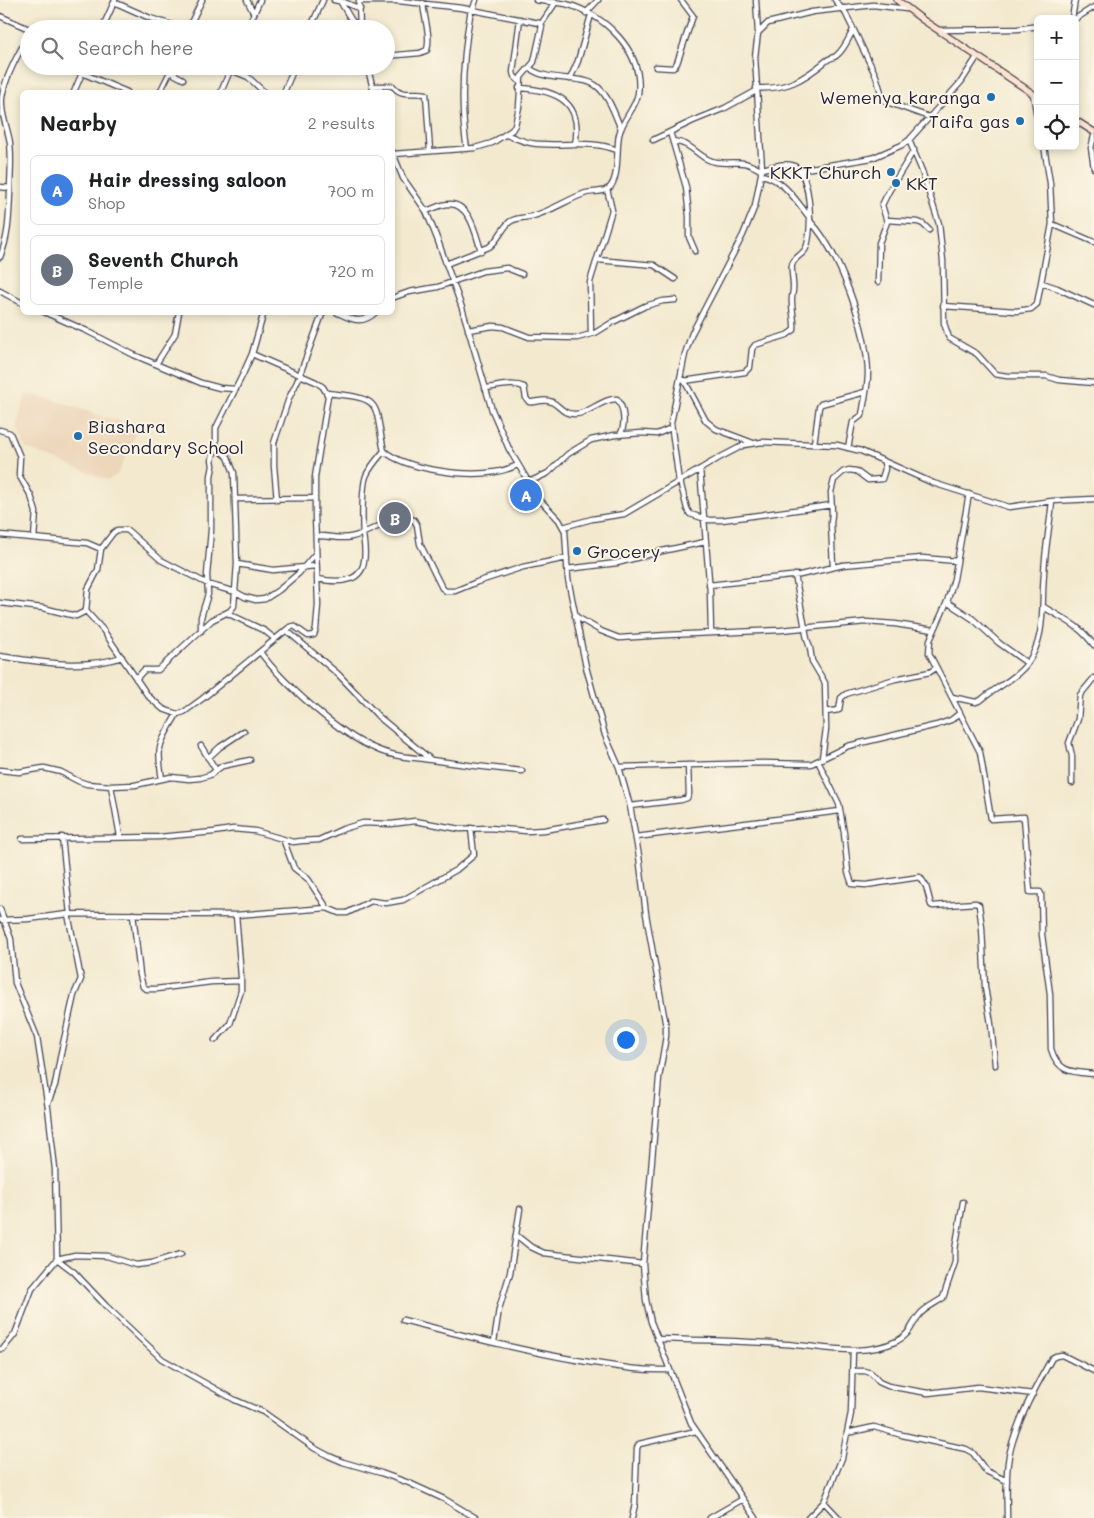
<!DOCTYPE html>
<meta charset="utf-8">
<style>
:root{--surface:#fff;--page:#f2f2f2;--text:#202124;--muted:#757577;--line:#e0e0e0;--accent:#1f6fb2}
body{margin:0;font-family:Mali,sans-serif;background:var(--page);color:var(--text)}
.controls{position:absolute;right:15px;top:15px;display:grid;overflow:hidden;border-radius:8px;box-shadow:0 2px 8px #0003}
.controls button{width:45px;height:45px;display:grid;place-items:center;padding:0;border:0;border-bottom:1px solid var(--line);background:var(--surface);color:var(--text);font:25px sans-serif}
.you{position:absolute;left:625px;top:1039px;width:18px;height:18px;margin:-12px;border:4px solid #fff;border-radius:50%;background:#1a73e8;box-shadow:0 0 0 8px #1a73e833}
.badge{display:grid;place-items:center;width:32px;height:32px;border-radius:50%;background:var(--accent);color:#fff;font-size:16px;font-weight:700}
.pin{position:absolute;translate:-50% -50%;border:2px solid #fff;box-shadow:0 1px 5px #0006}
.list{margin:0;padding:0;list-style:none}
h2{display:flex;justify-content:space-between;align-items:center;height:65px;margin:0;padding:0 20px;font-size:21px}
h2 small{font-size:16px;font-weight:400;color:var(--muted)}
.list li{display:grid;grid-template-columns:32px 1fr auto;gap:15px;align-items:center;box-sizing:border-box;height:70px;margin:0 10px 10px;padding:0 10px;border:1px solid var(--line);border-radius:8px}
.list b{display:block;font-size:19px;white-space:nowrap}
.list p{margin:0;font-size:16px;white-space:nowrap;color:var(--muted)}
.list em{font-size:16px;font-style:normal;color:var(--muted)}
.icon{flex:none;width:28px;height:28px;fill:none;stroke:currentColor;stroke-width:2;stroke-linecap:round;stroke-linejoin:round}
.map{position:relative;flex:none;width:1094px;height:1518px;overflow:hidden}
.search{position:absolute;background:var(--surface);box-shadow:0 2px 8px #0003;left:20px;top:20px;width:375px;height:55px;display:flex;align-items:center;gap:12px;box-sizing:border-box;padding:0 18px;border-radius:28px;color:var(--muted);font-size:19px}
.panel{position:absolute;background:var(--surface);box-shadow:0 2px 8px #0003;left:20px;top:90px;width:375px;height:225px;border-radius:8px}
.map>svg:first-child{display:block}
.built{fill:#edd7bb}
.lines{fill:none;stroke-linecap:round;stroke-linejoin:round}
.street-casing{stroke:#414051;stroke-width:7}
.secondary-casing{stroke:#414051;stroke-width:8}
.street{stroke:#fff;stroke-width:4.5}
.secondary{stroke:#fde4d1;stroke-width:5.5}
.poi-dot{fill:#1f6fb2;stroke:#fcf5e5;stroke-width:2}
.labels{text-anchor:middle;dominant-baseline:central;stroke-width:4;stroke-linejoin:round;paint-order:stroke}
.poi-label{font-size:18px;fill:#22223b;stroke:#fcf5e5;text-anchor:end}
</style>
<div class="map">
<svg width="1094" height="1518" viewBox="0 0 1094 1518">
<rect width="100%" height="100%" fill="#fcf5e5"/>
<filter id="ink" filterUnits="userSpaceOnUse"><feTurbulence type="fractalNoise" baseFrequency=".02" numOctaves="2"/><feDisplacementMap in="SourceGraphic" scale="10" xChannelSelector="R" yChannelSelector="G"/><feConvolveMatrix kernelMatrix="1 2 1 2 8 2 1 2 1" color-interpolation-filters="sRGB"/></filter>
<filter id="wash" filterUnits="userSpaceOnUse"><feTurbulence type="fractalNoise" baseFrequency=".0096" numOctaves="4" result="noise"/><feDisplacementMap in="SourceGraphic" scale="20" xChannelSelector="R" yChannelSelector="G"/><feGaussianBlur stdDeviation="1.12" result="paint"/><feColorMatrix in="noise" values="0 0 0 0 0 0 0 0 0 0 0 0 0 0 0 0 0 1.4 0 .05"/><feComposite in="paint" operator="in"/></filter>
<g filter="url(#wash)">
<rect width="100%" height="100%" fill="#f3e9cf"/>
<path class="built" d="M26 394 52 399 104 417 139 425 118 474 108 480 25 448 17 425Z"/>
</g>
<g filter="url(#ink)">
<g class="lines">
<g class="street-casing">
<path id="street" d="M247 0 254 14
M334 0 344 2 360 9
M359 0 360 29
M756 0 758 33
M835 0 841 8
M340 1 352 21 360 28
M359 1H399L462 8 539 23 542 26 534 62 521 77 519 107 515 125 512 130 492 143 475 148 393 154
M114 2 150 18 185 29
M843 8 876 76 883 99 887 102 929 117
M473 9 476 0
M586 13 598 0
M0 16 29 29
M520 19 513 72 514 76 520 82
M1072 19 1075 0
M1075 19 1094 7
M541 24 556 2
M102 29 115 0
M188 29 202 0
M247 29 260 0
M310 29 323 0
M938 30 1018 29 1038 26
M386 56 420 53 427 50C431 35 424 18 423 3
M367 66 374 92
M656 67 673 68 677 63 693 16 681 0
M529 68C551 84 584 73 599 88 610 99 615 115 621 129
M231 70 248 77 264 92
M170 72 183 79
M82 73 127 92
M570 79 578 61 591 15
M372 86H393C402 98 413 91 426 94L430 151
M519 88C558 90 583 102 575 145
M756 88C786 90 803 80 826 61 829 58 833 58 836 56 844 50 849 38 853 30
M74 92 85 66
M160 92 173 66
M221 92 232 66
M284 92 295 66
M1033 94 1038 123
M670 132 686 187 689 216V237L695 251
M506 135C518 138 526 144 540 144 565 146 593 140 617 150
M1094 136 1091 148 1094 168
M653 140 693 121 725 108 756 91
M909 140 922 171 939 224 943 261 944 323 949 338 977 354 995 374 1007 376H1046L1059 380 1094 383
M673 141C678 142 684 143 688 146 697 151 705 161 716 162 738 165 739 157 762 171
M467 149C459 103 463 55 471 9
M392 151 403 178 426 211 438 241 462 308 492 410 509 449 538 498 559 520 565 531 568 579 586 667 605 735 619 767 630 806 639 856 646 914 666 1027V1036L659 1078 643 1264 646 1300 651 1322 691 1423 756 1518
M799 170 872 158 902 145 909 140 961 82 977 57
M761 175C783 178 797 202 810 218
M0 187 10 188
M426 211C433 209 441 204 449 204 470 203 476 235 481 251
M887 220 918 222 923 224 929 230
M810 221C840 252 867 330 868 373 868 387 864 402 862 415L853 422 848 448
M1052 224 1094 242
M0 257C9 236 9 215 10 193 10 177 12 160 10 143 8 128 0 114 2 98 4 79 19 52 29 35
M598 260 654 265 675 279
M446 264 489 247C499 240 503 226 511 221 518 217 526 218 533 216 552 211 568 199 586 193 593 191 601 193 608 189 620 181 616 149 619 135 622 120 635 109 638 94 644 51 604 14 566 4 556 2 546 2 536 0
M878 282 879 243 887 222 882 205 889 191 914 150
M1042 283 1057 288 1094 305
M0 291 22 303
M392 298 409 292 438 287 483 271 507 268 522 274
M943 306 1016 311 1031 309 1037 304 1052 224 1050 183 1044 146
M44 312 87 331 134 355 201 383 220 388 236 389
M336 312C351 319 361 326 376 312
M468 330 493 326 503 327 529 337 577 338 595 333 613 322 645 306 663 301 675 300
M591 334 590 282 612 210 607 189
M252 354 316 382 323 387 328 396 315 477V515L318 605 316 629 314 635 308 636 294 626 290 627 202 699 184 712 177 714 163 709 148 696 103 630 86 611 88 589 98 570 101 549 113 533 117 530H127L161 560 210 585 236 592 245 597 256 600 265 599 279 590 299 573 316 553
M156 364 175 334 179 312
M684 380 706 421 716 429 753 443
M684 381 745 372 750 367 752 349 755 345 787 335 794 330C795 321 792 312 792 303 791 297 794 291 793 284 793 278 791 271 792 265 794 257 803 255 806 248 813 232 811 177 796 167 788 161 772 167 762 169
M485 388C497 387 513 382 524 387L526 398 529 402C536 403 542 399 549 401 559 403 561 415 576 414 590 413 603 398 617 399 624 407 626 425 620 435
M327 393C385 399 373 401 384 451 407 470 467 477 495 472 503 471 511 468 518 465
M0 430 10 433 20 457 19 475 31 496 36 512 34 538
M814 444 819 407 821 404 865 392
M700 469 710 592 711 633
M680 481 687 509 690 514 709 520H722L832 505
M529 482 548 473 568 454 591 440 615 435 642 433 657 434 671 428
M679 482 671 423 685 354 692 333 743 235 755 206 762 169 755 57 758 33 768 23 812 12 873 5 907 9
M969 494 954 579 947 602 930 640 929 653 980 752 991 819 1024 817 1030 892H1040L1041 894 1042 935 1050 994 1051 1049C1058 1073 1073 1072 1094 1074
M236 499 315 498
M277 500 274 466V443L289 398 297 382 323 312
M563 527 592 519 624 514 719 458 744 445 762 442 837 445 861 451 933 483 1009 507 1052 501 1094 499
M0 535 87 543 101 549
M316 536C328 535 340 540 351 537 372 533 391 514 414 520L417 525 420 544 442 588 446 591H455L477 582 523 567 567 558
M237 564 273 570 316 566
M833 566 831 523 832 514 831 492 834 480 843 472 849 470 856 471 868 480 882 479 885 469 884 462
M567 569 617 563 662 551 705 542
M795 575 807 639 810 648 812 661 825 683 826 729 822 758
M317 579C334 582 361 585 364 561 366 552 364 543 363 534 362 521 362 487 366 476 370 467 378 458 384 451
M709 585 800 575 843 565 922 558 957 561
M947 602 973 619 999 643 1027 663
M0 603 43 608 76 616 86 611
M1044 607C1066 621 1077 623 1094 645
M227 613 265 631 275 639
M575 616 601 631 619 638 667 635 781 630 866 622 895 624 934 630
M286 630 338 674 379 717 430 759
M201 631V617L208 594 207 575 211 530V476L213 466 212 459 216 447
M260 652C283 683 340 735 376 749 391 756 408 757 424 759 457 764 490 768 522 771
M0 656C39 662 84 670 122 657
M136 679 144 670H158L212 620 230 611 234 606 237 564 234 473 228 457 216 447V428L243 374 252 354 264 312
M952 697 976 702 981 700C996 687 1013 681 1026 665 1047 638 1041 605 1044 573 1045 549 1050 525 1052 501
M826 712 839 710 841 698 846 694 895 679 930 672 936 668
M201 746 216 770
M208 758 220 747 244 731
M818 761 839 804 844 833 848 872 852 884 866 885 920 877 926 886 931 905 933 906 976 903 979 905 982 928 985 987 991 1024 995 1065
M619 767 763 763 811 764 848 746 937 725 951 720 960 713
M0 770 19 772 44 768 61 772 78 781 87 784 111 786 135 785 171 777 189 779 200 778 210 775 222 766 250 760
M162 779C156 743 160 744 177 714
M1072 783V756L1069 743 1078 719 1080 695 1094 678
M111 786 120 836
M630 806 681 800 687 798 689 794 688 765
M62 837 70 914
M636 837 840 811
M22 839 159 837 214 832 233 829 255 831 293 842 301 841 319 840 343 829 363 823 391 824 415 821 460 829 489 828 527 831 544 830 603 820
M283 839 294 868 308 879 327 908
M0 909 11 939 15 983 37 1037 48 1108 55 1169 57 1259 74 1272 106 1306 162 1359 235 1400 263 1412 314 1448 329 1456 343 1462 381 1473 409 1483 444 1499 476 1518
M133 914 140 975 143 987 147 989H156L211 982 240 981
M1 920 28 919 68 914 236 915 327 908 339 913H347L371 901 386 903 403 900 456 870 474 855 471 828
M215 1040 230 1024 241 991V976L236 915
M48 1103 55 1085 61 1053 74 995 81 979 68 914
M516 1235 531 1247 544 1253 643 1264
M403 1320C462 1335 522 1351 582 1361 613 1366 637 1371 669 1370
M657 1339C699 1340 742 1341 784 1344 821 1346 862 1358 897 1341 912 1333 911 1324 921 1313 928 1306 936 1303 943 1298L955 1262V1250L963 1202
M494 1342 499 1309 510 1273 520 1209
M0 1349H3L15 1334 32 1289 57 1259 75 1255 107 1256 136 1265 152 1263 181 1254
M853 1371H865L871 1373 879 1382 888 1386 928 1393 978 1387 1033 1394
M847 1433 874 1427 902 1435 966 1449 973 1453 986 1471 1007 1481
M824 1502 839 1518
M632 1518 635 1504 637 1448 639 1444 696 1431
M710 1518 743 1499
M808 1518 824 1502 842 1458 851 1413 853 1350
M1007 1518C1007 1498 1005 1476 1009 1456 1016 1422 1035 1388 1052 1358L1056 1356 1062 1355 1094 1371"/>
</g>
<g class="secondary-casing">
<path id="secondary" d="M897 0 923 20 1038 97
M1075 120 1094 132"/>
</g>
<use href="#street" class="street"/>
<use href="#secondary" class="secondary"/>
</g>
</g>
<g class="poi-dot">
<circle cx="991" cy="97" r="5"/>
<circle cx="1020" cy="121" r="5"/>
<circle cx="891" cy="172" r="5"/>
<circle cx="896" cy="183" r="5"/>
<circle cx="78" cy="436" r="5"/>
<circle cx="577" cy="551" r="5"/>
</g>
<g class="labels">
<g class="poi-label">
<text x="981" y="97">Wemenya karanga</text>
<text x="1010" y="121">Taifa gas</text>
<text x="881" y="172">KKKT Church</text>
<text x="906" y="183" text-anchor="start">KKT</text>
<text x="88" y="426" text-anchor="start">Biashara<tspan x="88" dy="21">Secondary School</tspan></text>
<text x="587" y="551" text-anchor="start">Grocery</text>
</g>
</g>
</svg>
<div class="controls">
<button>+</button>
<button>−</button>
<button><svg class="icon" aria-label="locate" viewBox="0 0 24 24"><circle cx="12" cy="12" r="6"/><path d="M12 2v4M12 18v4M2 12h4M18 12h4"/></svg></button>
</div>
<div class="you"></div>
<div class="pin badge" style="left:526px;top:495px;background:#3f7fe0">A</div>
<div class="pin badge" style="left:395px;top:518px;background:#6b7280">B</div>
<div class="search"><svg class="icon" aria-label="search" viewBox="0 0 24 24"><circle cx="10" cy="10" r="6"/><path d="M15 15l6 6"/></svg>Search here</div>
<section class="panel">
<h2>Nearby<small>2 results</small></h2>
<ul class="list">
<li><span class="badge" style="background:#3f7fe0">A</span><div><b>Hair dressing saloon</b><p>Shop</p></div><em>700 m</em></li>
<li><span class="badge" style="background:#6b7280">B</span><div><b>Seventh Church</b><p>Temple</p></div><em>720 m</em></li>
</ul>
</section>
</div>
